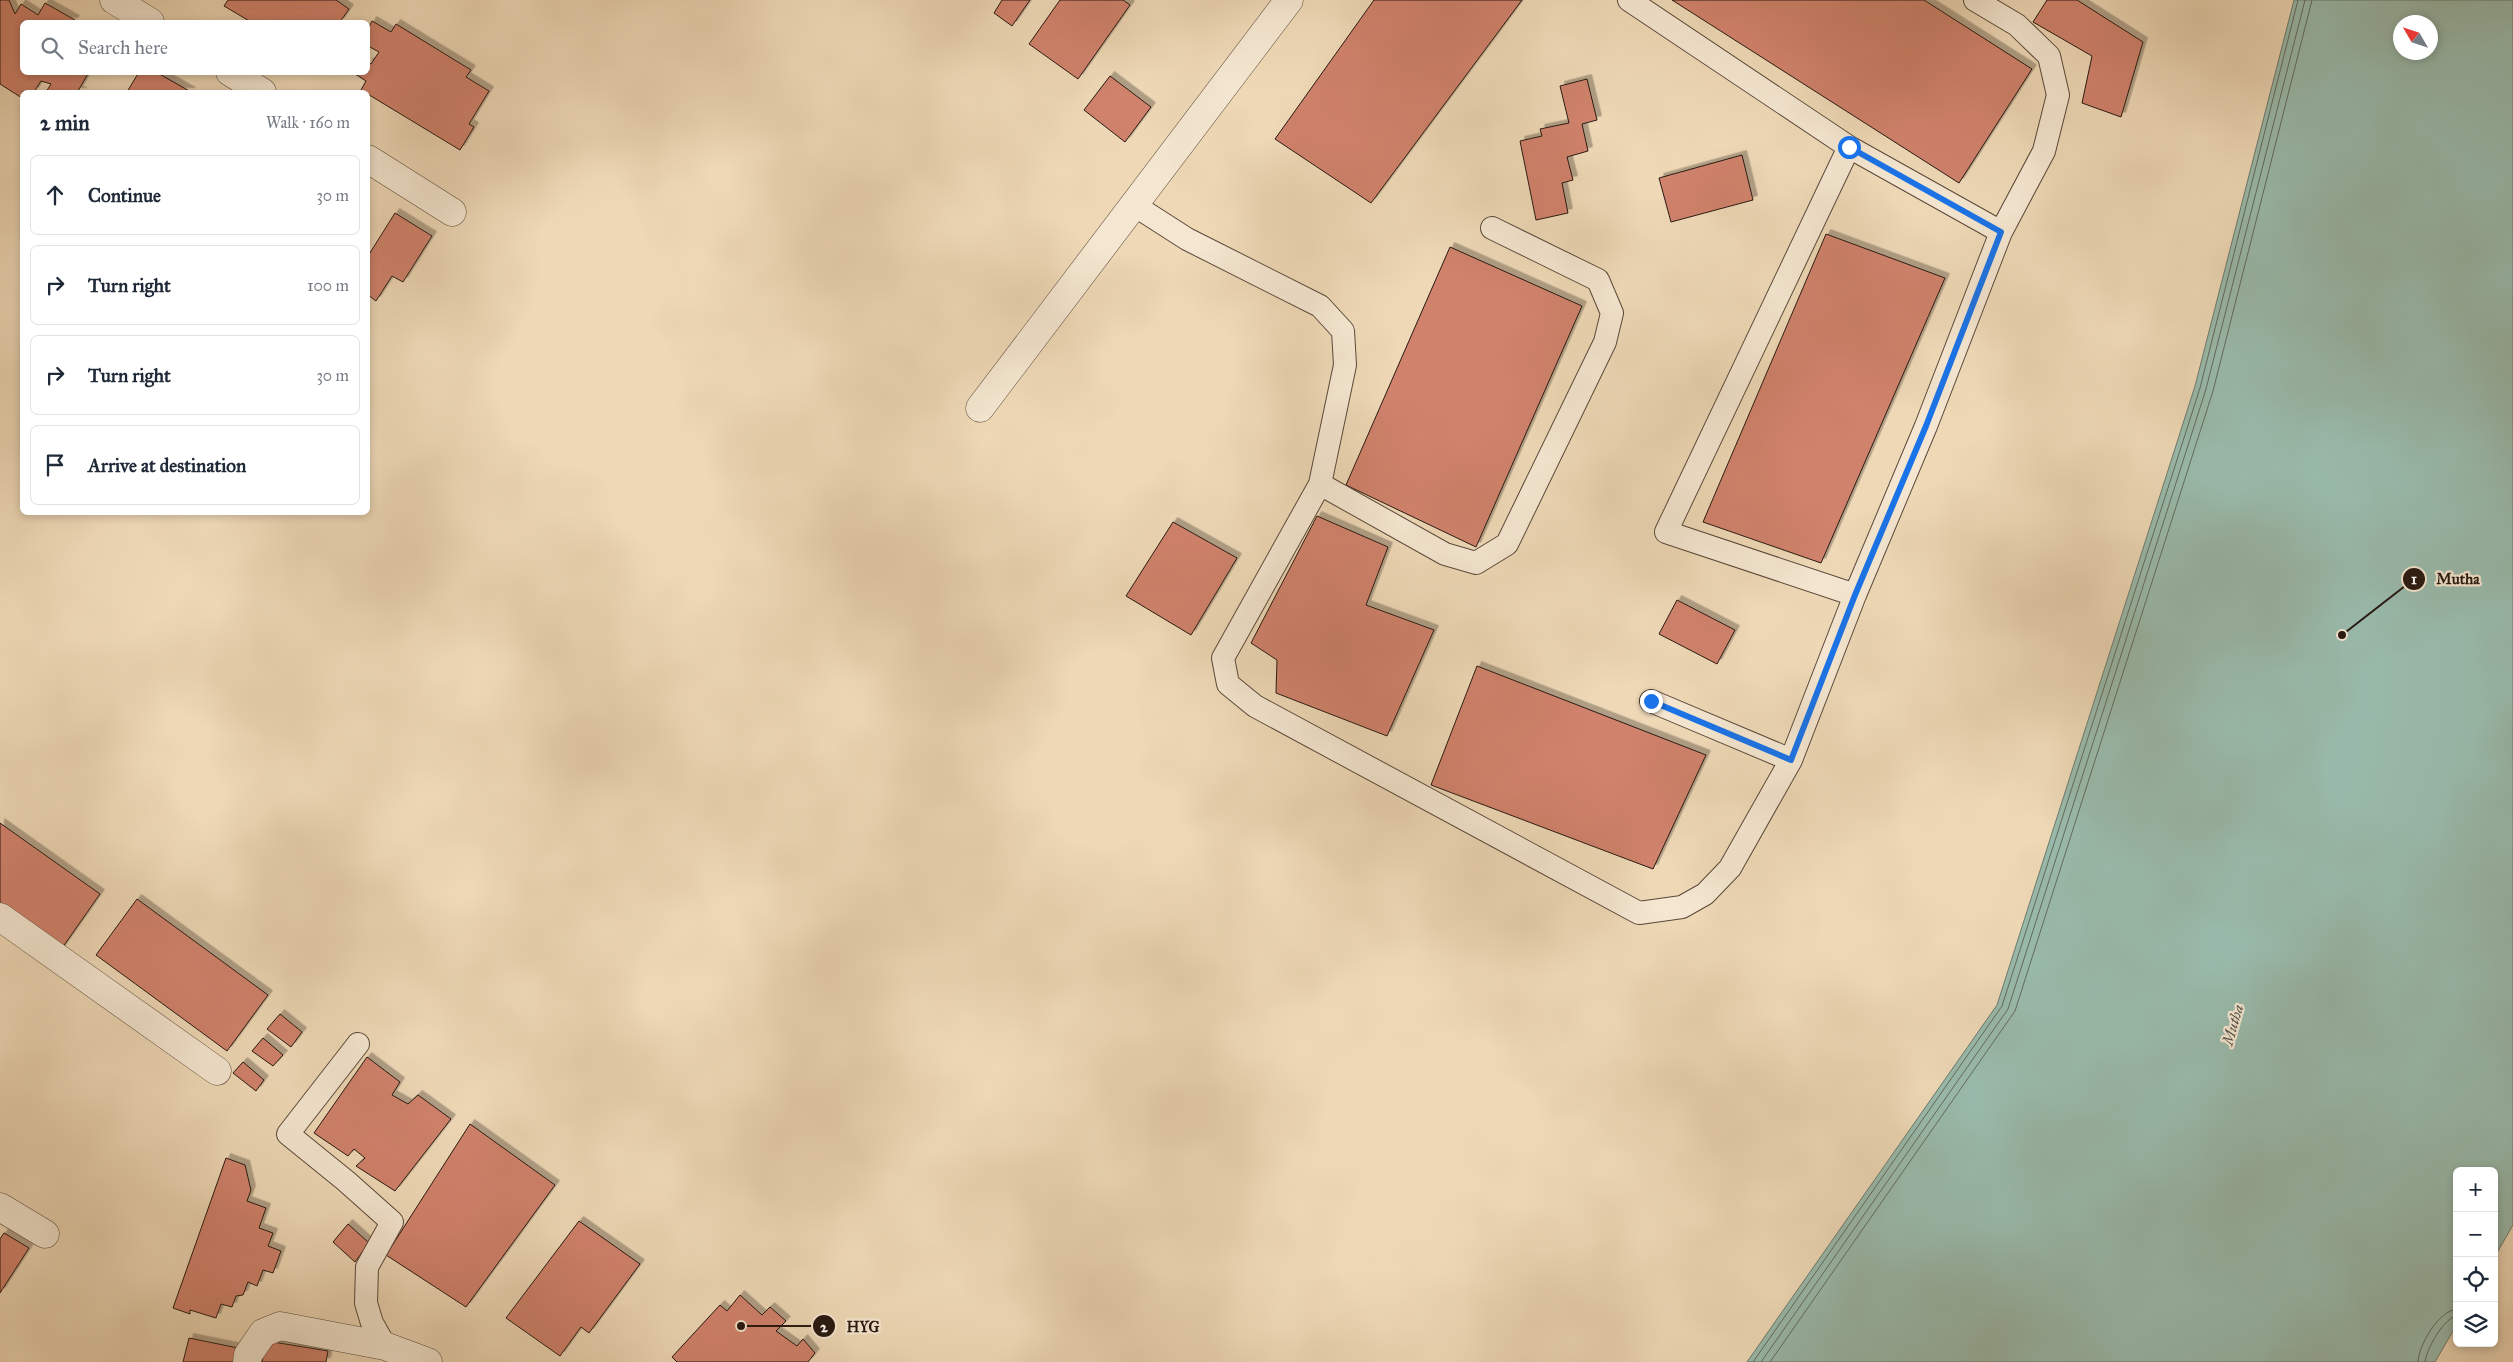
<!DOCTYPE html>
<meta charset="utf-8">
<style>
:root{--surface:#fff;--page:#f6f6f7;--text:#1f2937;--muted:#747a83;--line:#e0e1e3}
body{margin:0;font-family:"IM FELL Great Primer",serif;background:var(--page);color:var(--text)}
.controls{position:absolute;right:15px;bottom:15px;display:grid;overflow:hidden;border-radius:8px;box-shadow:0 2px 8px #0003}
.controls button{width:45px;height:45px;display:grid;place-items:center;padding:0;border:0;border-bottom:1px solid var(--line);background:var(--surface);color:var(--text);font:25px sans-serif}
.compass{position:absolute;left:2393px;top:15px;width:45px;height:45px;border-radius:50%;background:var(--surface);box-shadow:0 2px 8px #0003;rotate:309deg}
.stop{position:absolute;width:15px;height:15px;margin:-11px;border:4px solid #1a73e8;border-radius:50%;background:#fff}
.stop.end{background:#1a73e8;border-color:#fff;box-shadow:0 1px 5px #0008}
.list{margin:0;padding:0;list-style:none}
h2{display:flex;justify-content:space-between;align-items:center;height:65px;margin:0;padding:0 20px;font-size:21px}
h2 small{font-size:16px;font-weight:400;color:var(--muted)}
.list li{display:grid;grid-template-columns:32px 1fr auto;gap:15px;align-items:center;box-sizing:border-box;height:80px;margin:0 10px 10px;padding:0 10px;border:1px solid var(--line);border-radius:8px}
.list b{display:block;font-size:19px;white-space:nowrap}
.list em{font-size:16px;font-style:normal;color:var(--muted)}
.icon{flex:none;width:28px;height:28px;fill:none;stroke:currentColor;stroke-width:2;stroke-linecap:round;stroke-linejoin:round}
.map{position:relative;flex:none;width:2513px;height:1362px;overflow:hidden}
.search{position:absolute;background:var(--surface);box-shadow:0 2px 8px #0003;left:20px;top:20px;width:350px;height:55px;display:flex;align-items:center;gap:12px;box-sizing:border-box;padding:0 18px;border-radius:8px;color:var(--muted);font-size:19px}
.panel{position:absolute;background:var(--surface);box-shadow:0 2px 8px #0003;left:20px;top:90px;width:350px;height:425px;border-radius:8px}
.map>svg:first-child{display:block}
.water{fill:#99baab;stroke:#6c7a6d;fill-rule:evenodd}
.lines{fill:none;stroke-linecap:round;stroke-linejoin:round}
.shore{stroke:#606a5e;stroke-width:1}
.building{fill:#d0826c;stroke:#281911;filter:url(#shadow)}
.lane-casing{stroke:#5a493a;stroke-width:24}
.street-casing{stroke:#5a493a;stroke-width:29}
.lane{stroke:#f4e6d0;stroke-width:22}
.street{stroke:#f4e6d0;stroke-width:28}
.route{stroke:#1a73e8;stroke-width:6}
.labels{text-anchor:middle;dominant-baseline:central;stroke-width:4.5;stroke-linejoin:round;paint-order:stroke}
.water-label{font-size:15px;font-style:italic;fill:#505147;stroke:#f4e6d0}
.leader{fill:none;stroke:#281911;stroke-width:2}
.callout-dot{fill:#281911;stroke:#f4e6d0;stroke-width:2}
.mark-label{font-size:15px;text-anchor:middle;font-weight:bold;fill:#fff}
.callout-label{font-size:15px;text-anchor:middle;font-weight:bold;fill:#281911;stroke:#f4e6d0;stroke-width:4.5;stroke-linejoin:round;paint-order:stroke}
</style>
<div class="map">
<svg width="2513" height="1362" viewBox="0 0 2513 1362">
<defs>
<filter id="shadow"><feDropShadow dx="4.5" dy="-4.5" stdDeviation="0" flood-color="#0004"/></filter>
</defs>
<rect width="100%" height="100%" fill="#eed8b6"/>
<filter id="stains"><feTurbulence type="fractalNoise" baseFrequency=".004" numOctaves="4"/><feColorMatrix values="0 0 0 0 .2 0 0 0 0 .09 0 0 0 0 .02 0 0 0 .5 -.17"/></filter>
<radialGradient id="worn" r=".72"><stop offset=".6" stop-color="#630" stop-opacity="0"/><stop offset="1" stop-color="#630" stop-opacity=".3"/></radialGradient>
<path class="water" d="M2294 0H2513V1225L2494 1258V1171H2457V1324L2435 1362H1747L1997 1005 2195 386ZM2400 22H2430V52H2400Z"/>
<g class="lines">
<path class="shore" d="M1753 1362 2002 1006 2200 388 2298 0
M1761 1362 2008 1009 2206 389 2305 0
M1770 1362 2015 1011 2213 391 2312 0
M2418 1362C2418 1346 2439 1310 2457 1309
M2425 1362C2426 1350 2444 1317 2457 1316"/>
</g>
<path class="building" d="M0 0H9L15 14 21 4 38 15 45 3 75 20 73 22H22V72H89L78 91 82 92H46L51 84 41 81 34 92H22V98L0 84Z
M228 0H336L349 9 340 22H251L224 6Z
M1002 0H1030L1012 26 994 13Z
M1060 0H1123L1130 5 1078 79 1029 44Z
M1374 0H1522L1371 203 1275 139Z
M1672 0H1924L2032 69 1959 183Z
M2047 0H2077L2143 42 2121 117 2082 103 2092 56 2033 22Z
M372 21 391 32 396 24 471 70 466 77 489 91 469 124 474 127 460 150 361 90 366 81 352 72H368V62L371 64 379 52 368 46V29Z
M139 72H156L191 92H127Z
M1110 76 1151 107 1125 142 1084 110Z
M1587 79 1597 120 1582 124 1588 151 1567 157 1573 180 1562 183 1568 213 1536 220 1520 141 1542 136 1540 129 1569 123 1560 86Z
M1742 155 1753 200 1671 222 1659 178Z
M395 213 432 236 403 282 392 276 376 301 368 295V256Z
M1826 234 1945 278 1821 563 1703 522Z
M1450 247 1582 306 1476 547 1346 485Z
M1317 516 1388 547 1366 605 1434 630 1387 736 1276 693 1277 660 1251 643Z
M1173 522 1237 558 1191 635 1126 596Z
M1677 600 1735 630 1717 664 1659 634Z
M1477 666 1706 755 1653 869 1431 785Z
M0 823 100 894 60 951 0 908Z
M137 899 268 995 227 1051 96 955Z
M280 1014 302 1032 291 1047 267 1029Z
M263 1038 283 1055 273 1066 252 1051Z
M367 1057 400 1082 392 1095 408 1104 418 1095 451 1119 395 1191 356 1166 365 1158 354 1149 348 1156 314 1133Z
M243 1062 264 1080 256 1091 233 1073Z
M470 1124 555 1185 466 1307 386 1255Z
M226 1158 245 1165 251 1190 247 1201 266 1208 259 1228 273 1233 268 1246 281 1251 273 1273 263 1270 257 1286 248 1282 243 1295 236 1296 232 1307 221 1304 216 1318 190 1310V1314L173 1308Z
M579 1221 640 1264 589 1333 581 1327 560 1356 506 1318Z
M348 1224 369 1243 355 1262 333 1242Z
M4 1233 29 1248 0 1293V1239Z
M740 1295 762 1315 770 1307 786 1321 776 1331 797 1346 803 1339 815 1353 808 1362H677L672 1357 720 1305 727 1311Z
M189 1338 238 1348 234 1362H183Z
M267 1341 328 1351 326 1362H262Z"/>
<g class="lines">
<g class="lane-casing">
<path id="lane" d="M1629 0 1849 147 2001 232
M1849 147 1666 532 1855 595
M1134 205 1187 239 1320 306 1343 331 1345 365 1320 484 1223 658 1228 684 1255 706 1639 913 1682 907 1705 894 1730 868 1791 760 1855 595 1926 426 2001 232 2044 151 2058 95 2049 56 2017 25 1975 0
M1320 484 1445 554 1476 563 1507 544 1605 342 1612 313 1598 280 1492 228
M1651 701 1791 760
M358 1044 288 1134 346 1181 392 1222 367 1267 366 1303 372 1323 385 1346"/>
</g>
<g class="street-casing">
<path id="street" d="M114 0 150 22
M230 72 262 92
M368 159 452 212
M980 408 1289 0
M0 917 217 1071
M0 1207 45 1234
M247 1362 248 1355 263 1333 280 1326 385 1346 428 1362"/>
</g>
<use href="#lane" class="lane"/>
<use href="#street" class="street"/>
</g>
<g class="lines">
<path class="route" d="M1651 701 1791 760 1855 595 1926 426 2001 232 1849 147"/>
</g>
<g class="labels">
<g class="water-label">
<text transform="translate(2233 1025) rotate(-74)">Mutha</text>
</g>
</g>
<path class="leader" d="M2342 635L2414 579M741 1326L824 1326"/>
<g class="callout-dot">
<circle cx="2342" cy="635" r="5"/>
<circle cx="741" cy="1326" r="5"/>
<circle cx="2414" cy="579" r="12"/>
<circle cx="824" cy="1326" r="12"/>
</g>
<g class="mark-label">
<text x="2414" y="584">1</text>
<text x="824" y="1332">2</text>
</g>
<g class="callout-label">
<text x="2458" y="584">Mutha</text>
<text x="863" y="1332">HYG</text>
</g>
<rect width="100%" height="100%" filter="url(#stains)"/>
<rect width="100%" height="100%" fill="url(#worn)"/>
</svg>
<div class="controls">
<button>+</button>
<button>−</button>
<button><svg class="icon" aria-label="locate" viewBox="0 0 24 24"><circle cx="12" cy="12" r="6"/><path d="M12 2v4M12 18v4M2 12h4M18 12h4"/></svg></button>
<button><svg class="icon" aria-label="layers" viewBox="0 0 24 24"><path d="M12 4l9 5-9 5-9-5zM3 14l9 5 9-5"/></svg></button>
</div>
<svg class="compass" viewBox="-18 -18 36 36"><path d="M0-13l5 13h-10z" fill="#e53935"/><path d="M0 13l5-13h-10z" fill="#747a83"/></svg>
<div class="stop" style="left:1849px;top:147px"></div>
<div class="stop end" style="left:1651px;top:701px"></div>
<div class="search"><svg class="icon" aria-label="search" viewBox="0 0 24 24"><circle cx="10" cy="10" r="6"/><path d="M15 15l6 6"/></svg>Search here</div>
<section class="panel">
<h2>2 min<small>Walk · 160 m</small></h2>
<ul class="list">
<li><svg class="icon" aria-label="ahead" viewBox="0 0 24 24"><path d="M12 20V5M6 11l6-6 6 6"/></svg><div><b>Continue</b></div><em>30 m</em></li>
<li><svg class="icon" aria-label="right" viewBox="0 0 24 24"><path d="M7 20v-9h11M14 6l5 5-5 5"/></svg><div><b>Turn right</b></div><em>100 m</em></li>
<li><svg class="icon" aria-label="right" viewBox="0 0 24 24"><path d="M7 20v-9h11M14 6l5 5-5 5"/></svg><div><b>Turn right</b></div><em>30 m</em></li>
<li><svg class="icon" aria-label="arrive" viewBox="0 0 24 24"><path d="M6 21V4h12l-3 4 3 4H6"/></svg><div><b>Arrive at destination</b></div></li>
</ul>
</section>
</div>
